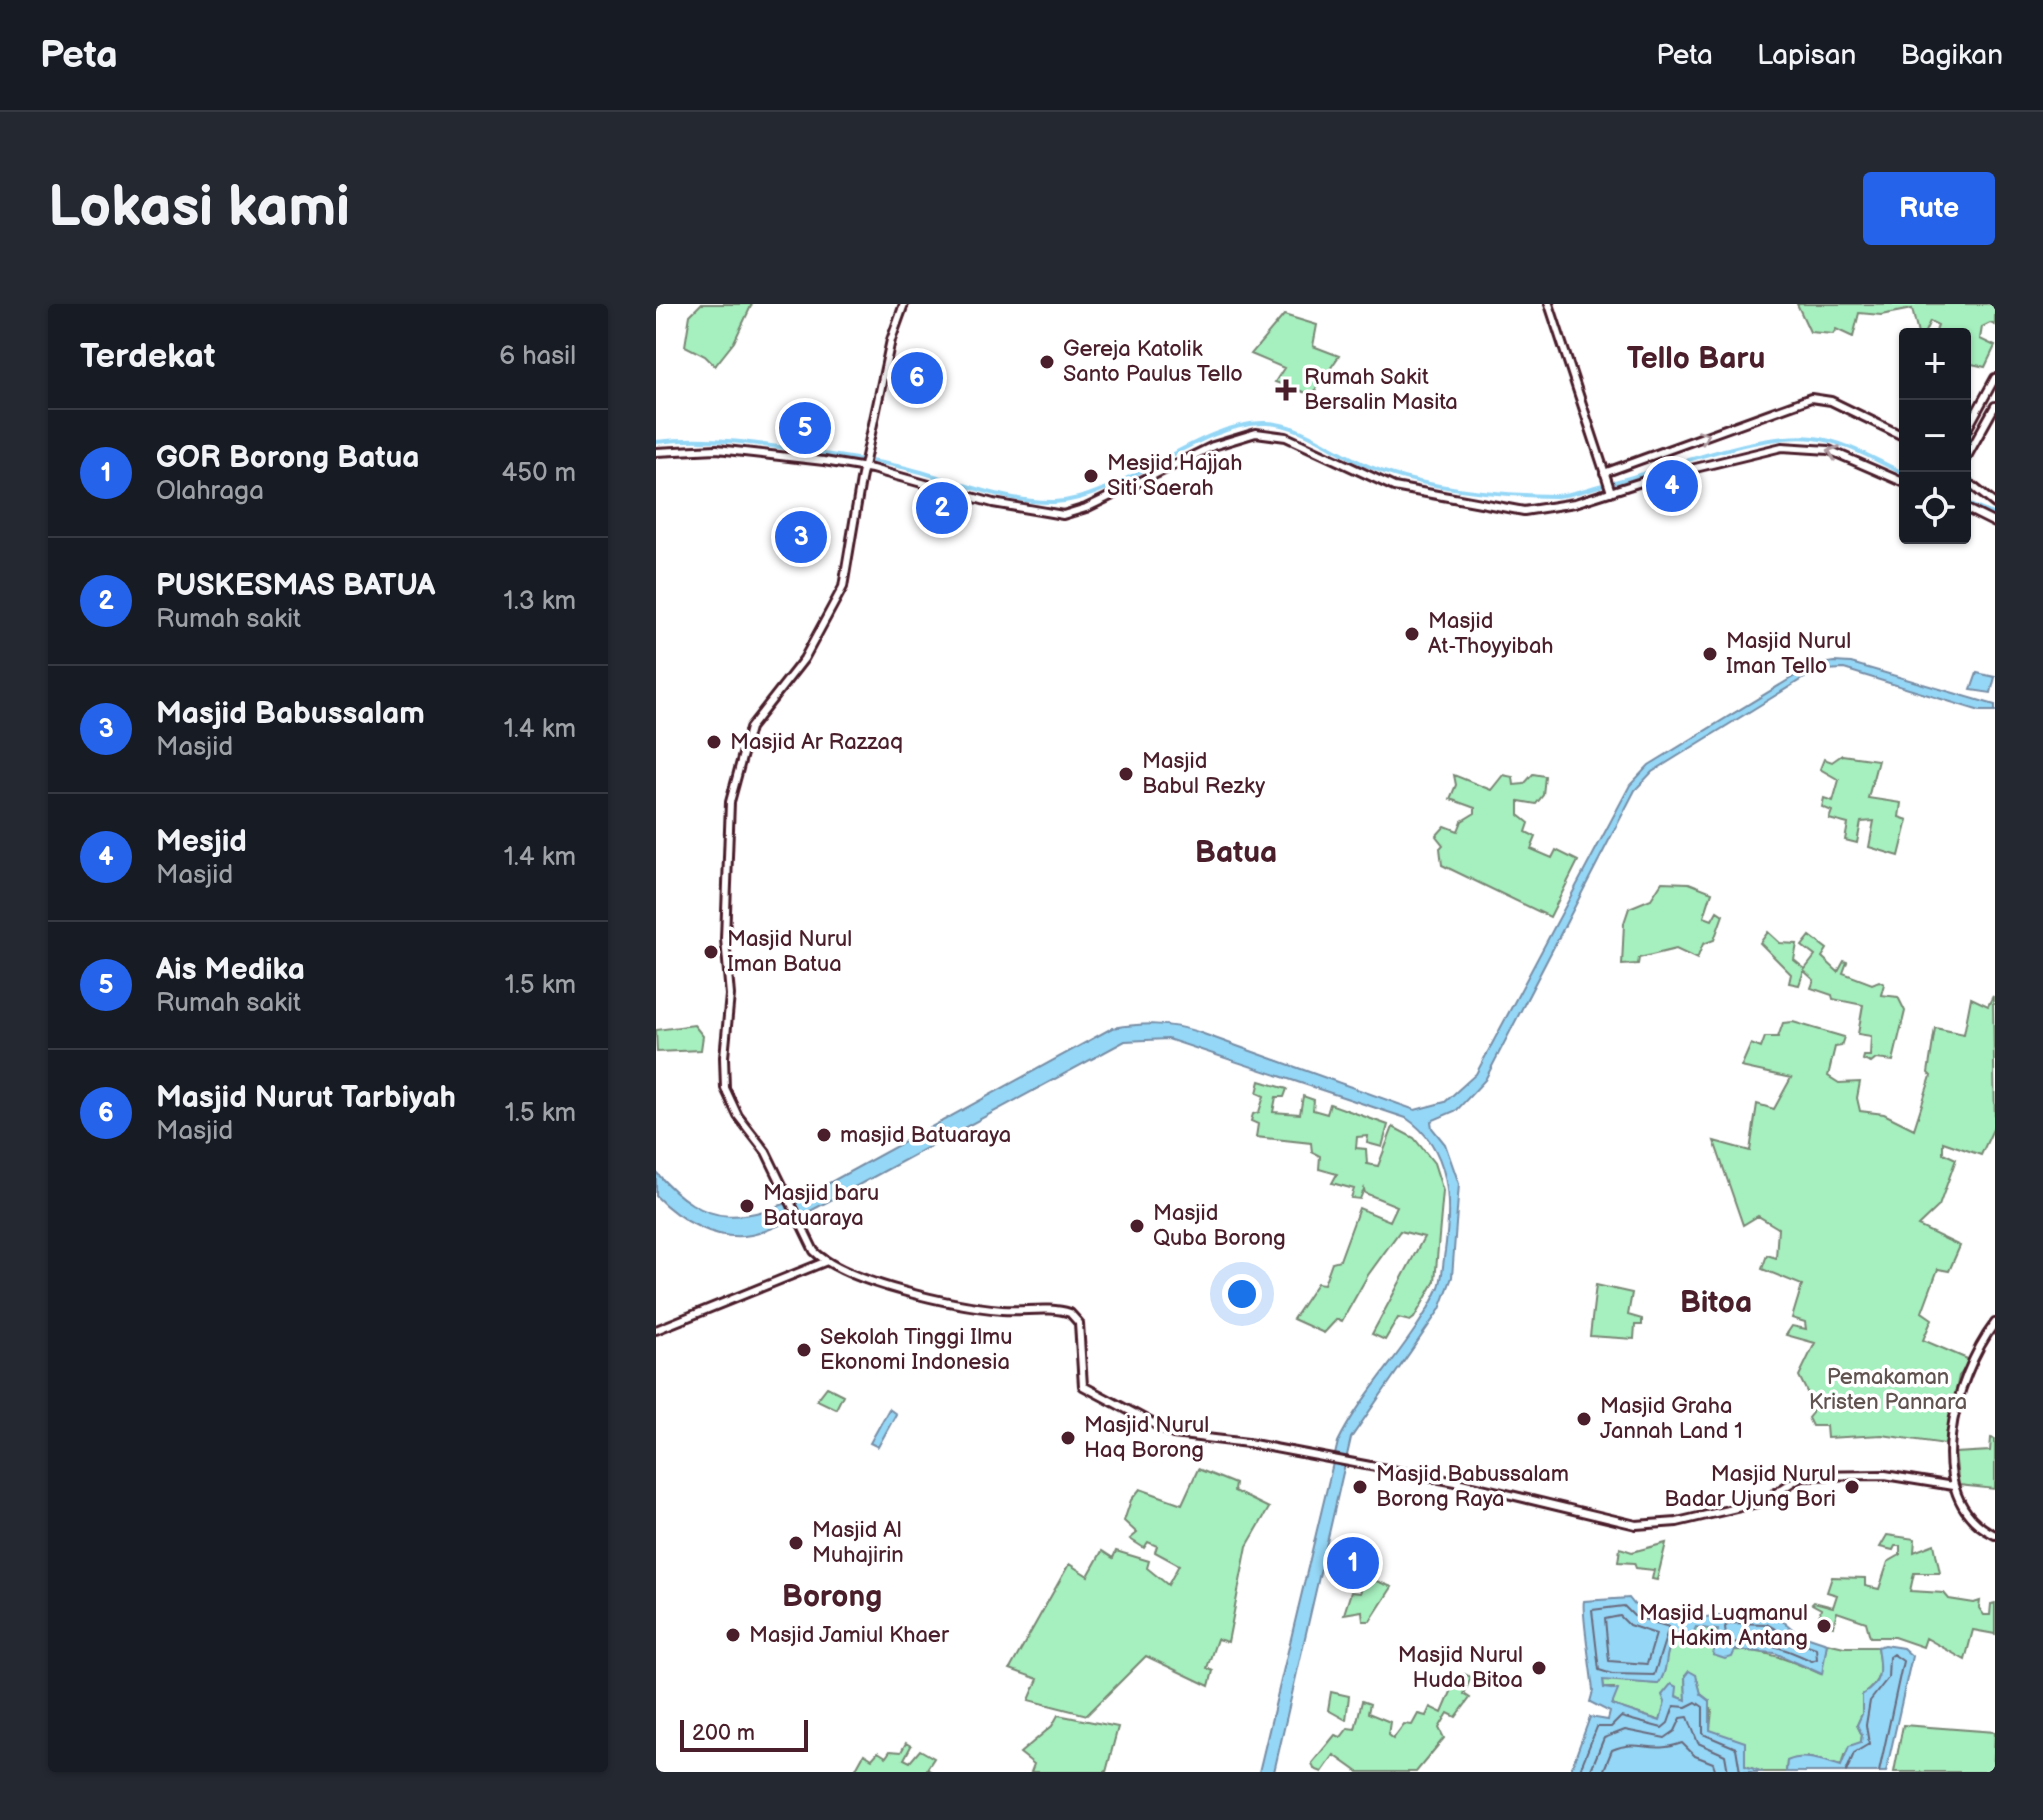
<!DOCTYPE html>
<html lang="id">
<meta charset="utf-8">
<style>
:root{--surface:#171b24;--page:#242831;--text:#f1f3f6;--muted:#9ea1a6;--line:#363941;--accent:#2563eb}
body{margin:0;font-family:"Balsamiq Sans",sans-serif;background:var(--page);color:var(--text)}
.controls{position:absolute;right:24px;top:24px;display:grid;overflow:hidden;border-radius:8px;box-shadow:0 2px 6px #0004}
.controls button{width:72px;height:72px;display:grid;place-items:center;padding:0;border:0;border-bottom:2px solid var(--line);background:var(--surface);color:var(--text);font:40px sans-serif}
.scale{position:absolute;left:24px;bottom:20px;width:128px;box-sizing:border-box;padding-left:8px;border:4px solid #4a1f2b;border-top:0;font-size:22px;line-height:28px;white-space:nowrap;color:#4a1f2b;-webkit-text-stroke:6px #fff;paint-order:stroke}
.you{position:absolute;left:586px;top:990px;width:28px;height:28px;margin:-20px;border:6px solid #fff;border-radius:50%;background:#1a73e8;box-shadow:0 0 0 12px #1a73e833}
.badge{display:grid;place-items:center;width:52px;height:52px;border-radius:50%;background:var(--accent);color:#fff;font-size:26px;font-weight:700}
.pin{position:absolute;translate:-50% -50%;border:4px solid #fff;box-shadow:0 2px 8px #0006}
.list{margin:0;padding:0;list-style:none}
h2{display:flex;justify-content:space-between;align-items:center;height:104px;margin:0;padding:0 32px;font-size:34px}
h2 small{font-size:26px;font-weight:400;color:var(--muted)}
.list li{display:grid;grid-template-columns:52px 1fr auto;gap:24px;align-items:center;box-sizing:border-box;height:128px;padding:0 32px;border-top:2px solid var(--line)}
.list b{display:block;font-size:30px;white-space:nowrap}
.list p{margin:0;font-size:26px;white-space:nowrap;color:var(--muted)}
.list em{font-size:26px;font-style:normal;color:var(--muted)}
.icon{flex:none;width:44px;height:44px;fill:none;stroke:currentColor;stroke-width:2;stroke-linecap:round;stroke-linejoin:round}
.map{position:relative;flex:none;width:1339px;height:1468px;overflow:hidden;border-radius:8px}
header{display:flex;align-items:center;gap:48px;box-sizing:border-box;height:112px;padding:0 40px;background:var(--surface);border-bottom:2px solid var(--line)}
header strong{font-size:38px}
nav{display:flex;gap:44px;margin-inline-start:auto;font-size:28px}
.intro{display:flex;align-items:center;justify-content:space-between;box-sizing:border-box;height:192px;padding:0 48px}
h1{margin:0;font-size:56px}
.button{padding:20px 36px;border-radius:8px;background:var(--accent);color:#fff;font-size:28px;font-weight:700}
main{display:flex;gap:48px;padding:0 48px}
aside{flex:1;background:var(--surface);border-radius:8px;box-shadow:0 2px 6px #0004}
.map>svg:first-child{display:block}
.green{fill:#a6efbe;stroke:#788774;stroke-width:2}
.water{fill:#95d7f6;stroke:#778da5;stroke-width:2}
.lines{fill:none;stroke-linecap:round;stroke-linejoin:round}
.shore{stroke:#68697c;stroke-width:2}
.canal{stroke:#95d7f6;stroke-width:4}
.major-casing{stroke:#4a1f2b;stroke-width:12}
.major{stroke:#fff;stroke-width:6}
.oneway{stroke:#ae9aa0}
.poi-dot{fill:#4a1f2b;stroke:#fff;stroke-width:3}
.labels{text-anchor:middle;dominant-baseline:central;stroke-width:7;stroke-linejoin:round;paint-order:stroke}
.poi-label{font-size:22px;fill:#4a1f2b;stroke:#fff;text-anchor:start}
.park-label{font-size:22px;fill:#615350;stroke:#fff}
.district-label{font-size:30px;font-weight:bold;fill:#4a1f2b;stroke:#fff}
</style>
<header>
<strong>Peta</strong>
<nav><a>Peta</a><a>Lapisan</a><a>Bagikan</a></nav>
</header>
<div class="intro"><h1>Lokasi kami</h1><a class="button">Rute</a></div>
<main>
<aside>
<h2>Terdekat<small>6 hasil</small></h2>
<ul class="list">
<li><span class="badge">1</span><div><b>GOR Borong Batua</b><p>Olahraga</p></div><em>450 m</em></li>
<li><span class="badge">2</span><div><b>PUSKESMAS BATUA</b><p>Rumah sakit</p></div><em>1.3 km</em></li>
<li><span class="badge">3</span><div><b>Masjid Babussalam</b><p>Masjid</p></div><em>1.4 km</em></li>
<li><span class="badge">4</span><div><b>Mesjid</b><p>Masjid</p></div><em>1.4 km</em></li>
<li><span class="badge">5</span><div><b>Ais Medika</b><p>Rumah sakit</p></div><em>1.5 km</em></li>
<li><span class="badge">6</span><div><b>Masjid Nurut Tarbiyah</b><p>Masjid</p></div><em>1.5 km</em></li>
</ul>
</aside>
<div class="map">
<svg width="1339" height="1468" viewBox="0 0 1339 1468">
<rect width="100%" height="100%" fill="#fff"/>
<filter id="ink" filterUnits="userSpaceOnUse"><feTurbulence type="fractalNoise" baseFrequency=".0125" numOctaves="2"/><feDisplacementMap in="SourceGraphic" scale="16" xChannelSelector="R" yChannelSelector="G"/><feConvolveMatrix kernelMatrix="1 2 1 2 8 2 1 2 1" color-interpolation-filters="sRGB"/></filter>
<g filter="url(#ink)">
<path class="green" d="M45 0H96L78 38 59 62 49 52 29 42 34 11Z
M1141 0H1335L1339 4V21L1334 19 1326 23 1324 35 1339 42 1329 63 1316 60 1309 63V30H1279L1282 21 1274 17 1268 30H1262L1256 5 1225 11 1203 9 1197 33 1180 25 1177 30 1154 28Z
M628 11 661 21 657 42 683 52 656 91 619 78 628 64 595 50Z
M1186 451 1222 456 1212 494 1245 499 1243 513 1252 516 1243 552 1213 543 1218 517 1205 518 1201 539 1189 536 1192 520 1173 515 1176 507 1166 503 1168 494 1177 497 1183 476 1164 465 1168 455 1176 458Z
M877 470 889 472 887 491 880 500 863 497V511L873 519 870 528 880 533 875 545 896 554 900 546 922 557 894 613 786 561 784 544 787 541 780 532 789 522 802 527 806 517 819 509V504L794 495 800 481 798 471 835 486 847 471 857 473 858 481 868 480Z
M1006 578 1033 579 1056 588 1048 613 1056 616 1061 607 1067 611 1058 636 1047 640 1041 655 1020 645 983 654 982 660 966 661 968 619 973 604 995 595Z
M1112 628 1124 639 1141 640 1138 656 1149 665 1159 652 1146 642 1154 632 1171 645 1166 653 1182 668 1188 657 1191 658 1187 669 1216 680 1223 677 1228 680 1225 691 1242 693 1249 707 1237 757 1220 755 1215 759 1207 756 1208 752H1214L1215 732 1202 730 1207 701 1177 695 1176 691 1155 684 1158 676 1148 667 1143 681 1133 679 1135 670 1104 639Z
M1337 692 1339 821 1325 851 1287 838V849L1300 855 1283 902 1262 922 1304 942 1293 967 1282 965 1266 1008 1276 1015 1267 1036 1316 1057 1303 1072 1289 1140 1226 1131 1171 1134 1170 1122H1156L1152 1114 1156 1109V1098L1143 1072 1159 1039 1130 1031 1136 1022 1150 1025 1149 1018 1136 1014 1146 981 1106 965 1111 951 1120 954 1122 924 1102 912 1087 921 1058 837 1094 847 1101 800 1118 805 1135 774 1085 763 1095 740 1105 744 1109 733H1122L1127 719 1137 718 1188 733 1185 742 1179 743 1172 772 1183 779 1204 778 1201 794 1204 807 1228 810 1258 825 1275 772 1272 769 1279 724 1308 730 1315 694 1332 702Z
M38 721 47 732 45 746 1 748 0 726Z
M604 777 631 785 628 793H620L617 808 644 810 647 792 658 796 657 806 671 810 674 800 732 821 726 843 711 839 712 832 701 833 700 844 710 845 711 860 722 862 737 823 758 834 778 859 787 887 779 977 758 1014 754 1017 742 1014 729 1036 716 1030 768 933 744 927 712 971 686 1017 681 1015 668 1029 637 1015 661 979 668 980 676 958 684 956 703 904 734 917 741 902 709 889 708 885 704 895 695 894 698 885 676 879 681 870 663 865 664 852 656 848 655 839 600 833 602 820 595 817 597 810 603 808 608 792 601 789Z
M940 981 976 989 972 1011 986 1015V1021H979L978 1035 934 1032Z
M171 1083 187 1091 180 1105 161 1096Z
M1335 1134 1339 1135V1185L1303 1181 1299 1149 1334 1147Z
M542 1165 579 1180 578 1187 613 1204 591 1242 572 1338 561 1335 551 1364 557 1367 553 1382 490 1352 431 1411 373 1396 382 1375 354 1365 413 1260 432 1272 446 1247 457 1254 460 1247 493 1257 491 1264 512 1281 523 1261 499 1248 501 1242 492 1238 488 1244 474 1235 481 1229 468 1217 475 1196 484 1185 526 1200Z
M1231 1231 1259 1235 1258 1248 1278 1240 1284 1269H1258L1254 1287 1288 1289 1293 1295 1318 1299 1324 1297 1323 1304 1328 1311H1334L1335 1300 1339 1299V1330L1317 1326 1309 1356 1270 1334 1267 1343 1238 1333H1214L1210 1318 1181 1308 1177 1322 1162 1317 1165 1305 1156 1300 1158 1298 1177 1303 1181 1291 1171 1288 1176 1273 1209 1274V1282L1223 1285 1232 1258 1244 1251V1242H1239L1237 1246 1224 1243Z
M1010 1239 1001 1276 996 1275 998 1266 980 1264 978 1259 962 1258 964 1244 976 1248Z
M715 1275 736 1283 714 1317H707L706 1307 688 1310 695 1288 704 1289 708 1279Z
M1039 1323 1063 1326 1058 1351C1099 1340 1126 1353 1165 1370L1171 1339 1188 1343H1221C1225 1365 1227 1377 1206 1391V1410L1201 1421 1206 1431 1205 1438 1188 1451 1185 1462 1151 1453 1131 1457 1130 1468H1107L1089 1462 1088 1456 1054 1426 1056 1406 1045 1390 1040 1371 1029 1372 1030 1396 1020 1392 1009 1398 1005 1417 956 1401 958 1384H948L947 1375 1002 1380C1011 1368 1008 1359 1012 1348 1015 1340 1019 1337 1020 1329Z
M808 1370 815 1373 808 1390 814 1394 800 1413 792 1409 783 1424 788 1434 760 1468H702L678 1451 666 1468 658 1465 656 1459 679 1431 685 1433 692 1424 699 1425 706 1397 714 1400 712 1409 734 1418 732 1431 737 1435 748 1420 756 1421 762 1410 770 1412 774 1403 786 1409 797 1383H802Z
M675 1388 693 1392 690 1416 672 1406Z
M402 1411 462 1423 450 1468H375L378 1460 364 1449 396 1422Z
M1247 1421 1339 1428 1337 1468H1238Z
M250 1439 255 1442 248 1455 254 1458 264 1446 278 1454 271 1465 276 1468H198L208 1450 216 1455 222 1448 230 1453 234 1447 245 1448Z"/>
<path class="water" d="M1178 358 1195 359 1339 401V407H1324L1188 365 1168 366 1146 375 996 468 979 486 829 776 801 806 775 817 776 824 789 840 803 880 796 973 784 1005 695 1134 618 1468H603L682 1138C709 1083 758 1039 783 983 787 972 787 958 789 947 796 898 795 844 750 814L512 735 469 737 147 911C131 917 112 928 95 931 60 938 22 915 0 892V868C51 927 87 918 153 890L456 724C487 719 512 718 542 728L759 806 789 798 820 770 974 481 993 461 1142 370 1159 361Z
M1321 369 1339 373 1335 389 1315 386Z
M233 1105 240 1110 222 1143 214 1139Z
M973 1294 981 1304 1027 1316 1065 1311 1112 1312 1128 1318 1141 1329 1171 1339 1166 1370 1119 1349 1079 1346 1076 1353 1069 1355 1057 1351 1062 1326 1040 1323 1037 1330 1020 1329C1019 1337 1014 1341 1012 1348 1009 1360 1011 1368 1002 1380L947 1376 948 1384 962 1386 956 1401 1004 1417 1009 1398 1006 1391 1015 1380 1021 1383 1020 1392 1030 1396 1029 1372 1033 1367 1040 1371 1045 1390 1054 1397V1426L1089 1438V1462L1107 1468H914L934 1413 952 1416 954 1408 934 1398 937 1387C936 1373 925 1305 928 1297Z
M1228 1341 1247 1344 1256 1352 1230 1468H1130L1131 1457C1150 1449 1167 1457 1185 1462L1193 1442 1205 1438 1206 1431 1201 1421 1206 1410V1391C1228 1377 1224 1365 1221 1343Z"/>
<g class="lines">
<path class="shore" d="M968 1302 978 1312 1013 1323 998 1371 956 1370 943 1366 936 1306Z
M964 1312 973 1321 1000 1330 991 1360 953 1357 949 1315Z
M1073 1319 1111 1320 1137 1336 1160 1344 1161 1355 1156 1357C1128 1344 1101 1333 1071 1340L1069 1323Z
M923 1468 941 1423H955L965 1413 1006 1424 1012 1419 1018 1402 1030 1403 1040 1398 1047 1403V1430L1080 1444 1084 1468
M934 1468 948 1434 969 1426 1009 1434 1019 1427 1025 1414 1032 1413 1042 1439 1069 1451 1072 1468
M947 1468 956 1446C984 1434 994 1451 1026 1439L1039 1452 1057 1459 1060 1468
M1190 1468 1198 1449 1213 1440 1210 1421 1214 1397 1232 1374 1233 1353 1237 1350 1247 1357 1223 1468"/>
<path class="canal" d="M0 138C57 131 112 141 168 150 194 154 220 157 246 163 294 174 348 199 398 198 464 196 545 116 611 119 646 120 680 149 712 162 768 185 838 191 898 192 913 192 929 186 943 182 1002 169 1101 127 1158 134 1189 137 1221 157 1249 170
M1309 199 1339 211"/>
<g class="major-casing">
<path id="major" d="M248 0 235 36 205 176 187 283 148 355 94 424 74 498 69 635 74 691 68 753 69 784 82 812 110 848 158 947C190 979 300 1002 346 1006 368 1008 393 1002 414 1009L423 1019 427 1082 517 1130 592 1139 805 1179 980 1221 1021 1218 1106 1198 1146 1172 1229 1171 1297 1182
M893 0 955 188
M1309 129 1339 74
M0 148 61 145 168 157 216 165 337 199 407 211 430 204 557 142 600 129 630 133 738 183 868 207 919 199 998 174 1126 143 1173 146 1249 179
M1309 156 1339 102
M948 169 1155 94 1175 97 1249 133
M1309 176 1339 200
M1309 204 1339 219
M1339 1019C1299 1072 1262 1195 1339 1231
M0 1026 171 957"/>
</g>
<use href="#major" class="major"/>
</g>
<defs><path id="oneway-chevron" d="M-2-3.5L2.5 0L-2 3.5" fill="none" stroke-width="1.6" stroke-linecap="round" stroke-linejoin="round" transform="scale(2)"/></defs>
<g class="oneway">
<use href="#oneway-chevron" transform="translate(1048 132) rotate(-21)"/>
<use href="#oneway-chevron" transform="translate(1177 148) rotate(-160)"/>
</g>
</g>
<g class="poi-dot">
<circle cx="391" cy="58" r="8"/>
<path d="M626 74h8v8h8v8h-8v8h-8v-8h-8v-8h8z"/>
<circle cx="435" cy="172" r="8"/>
<circle cx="756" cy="330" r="8"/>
<circle cx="1054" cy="350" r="8"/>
<circle cx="58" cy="438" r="8"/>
<circle cx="470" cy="470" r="8"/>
<circle cx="55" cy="648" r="8"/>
<circle cx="168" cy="831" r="8"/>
<circle cx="91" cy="902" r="8"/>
<circle cx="481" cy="922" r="8"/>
<circle cx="148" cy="1046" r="8"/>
<circle cx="928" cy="1115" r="8"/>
<circle cx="412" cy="1134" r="8"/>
<circle cx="704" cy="1183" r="8"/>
<circle cx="1196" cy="1183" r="8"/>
<circle cx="140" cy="1239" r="8"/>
<circle cx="1168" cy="1322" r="8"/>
<circle cx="77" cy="1331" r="8"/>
<circle cx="883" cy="1364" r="8"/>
</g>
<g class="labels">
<g class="poi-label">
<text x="407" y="45">Gereja Katolik<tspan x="407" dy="25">Santo Paulus Tello</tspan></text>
<text x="648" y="73">Rumah Sakit<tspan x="648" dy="25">Bersalin Masita</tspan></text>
<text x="451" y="159">Mesjid Hajjah<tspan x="451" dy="25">Siti Saerah</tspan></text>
<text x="772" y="317">Masjid<tspan x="772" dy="25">At-Thoyyibah</tspan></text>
<text x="1070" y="337">Masjid Nurul<tspan x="1070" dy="25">Iman Tello</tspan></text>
<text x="74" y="438">Masjid Ar Razzaq</text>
<text x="486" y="457">Masjid<tspan x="486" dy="25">Babul Rezky</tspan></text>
<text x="71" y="635">Masjid Nurul<tspan x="71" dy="25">Iman Batua</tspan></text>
<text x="184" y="831">masjid Batuaraya</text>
<text x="107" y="889">Masjid baru<tspan x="107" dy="25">Batuaraya</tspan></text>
<text x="497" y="909">Masjid<tspan x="497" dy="25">Quba Borong</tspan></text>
<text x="164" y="1033">Sekolah Tinggi Ilmu<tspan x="164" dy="25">Ekonomi Indonesia</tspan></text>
<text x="944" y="1102">Masjid Graha<tspan x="944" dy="25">Jannah Land 1</tspan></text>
<text x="428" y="1121">Masjid Nurul<tspan x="428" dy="25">Haq Borong</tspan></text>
<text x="720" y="1170">Masjid Babussalam<tspan x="720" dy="25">Borong Raya</tspan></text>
<text x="1180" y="1170" text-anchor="end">Masjid Nurul<tspan x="1180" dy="25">Badar Ujung Bori</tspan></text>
<text x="156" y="1226">Masjid Al<tspan x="156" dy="25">Muhajirin</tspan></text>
<text x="1152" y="1309" text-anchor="end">Masjid Luqmanul<tspan x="1152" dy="25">Hakim Antang</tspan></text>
<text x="93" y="1331">Masjid Jamiul Khaer</text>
<text x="867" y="1351" text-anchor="end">Masjid Nurul<tspan x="867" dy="25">Huda Bitoa</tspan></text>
</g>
<g class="park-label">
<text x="1232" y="1073">Pemakaman<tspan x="1232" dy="25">Kristen Pannara</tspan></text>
</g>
<g class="district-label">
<text x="1040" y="55">Tello Baru</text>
<text x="580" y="549">Batua</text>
<text x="1060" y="999">Bitoa</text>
<text x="176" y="1293">Borong</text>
</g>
</g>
</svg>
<div class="controls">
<button>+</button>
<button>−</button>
<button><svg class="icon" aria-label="locate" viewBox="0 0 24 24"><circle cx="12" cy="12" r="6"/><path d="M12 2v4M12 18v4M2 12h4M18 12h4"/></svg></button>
</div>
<div class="scale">200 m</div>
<div class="you"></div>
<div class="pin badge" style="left:697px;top:1259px">1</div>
<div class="pin badge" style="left:286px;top:204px">2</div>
<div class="pin badge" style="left:145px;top:233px">3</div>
<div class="pin badge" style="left:1016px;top:182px">4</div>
<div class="pin badge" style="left:149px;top:124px">5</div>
<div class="pin badge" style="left:261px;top:74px">6</div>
</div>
</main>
